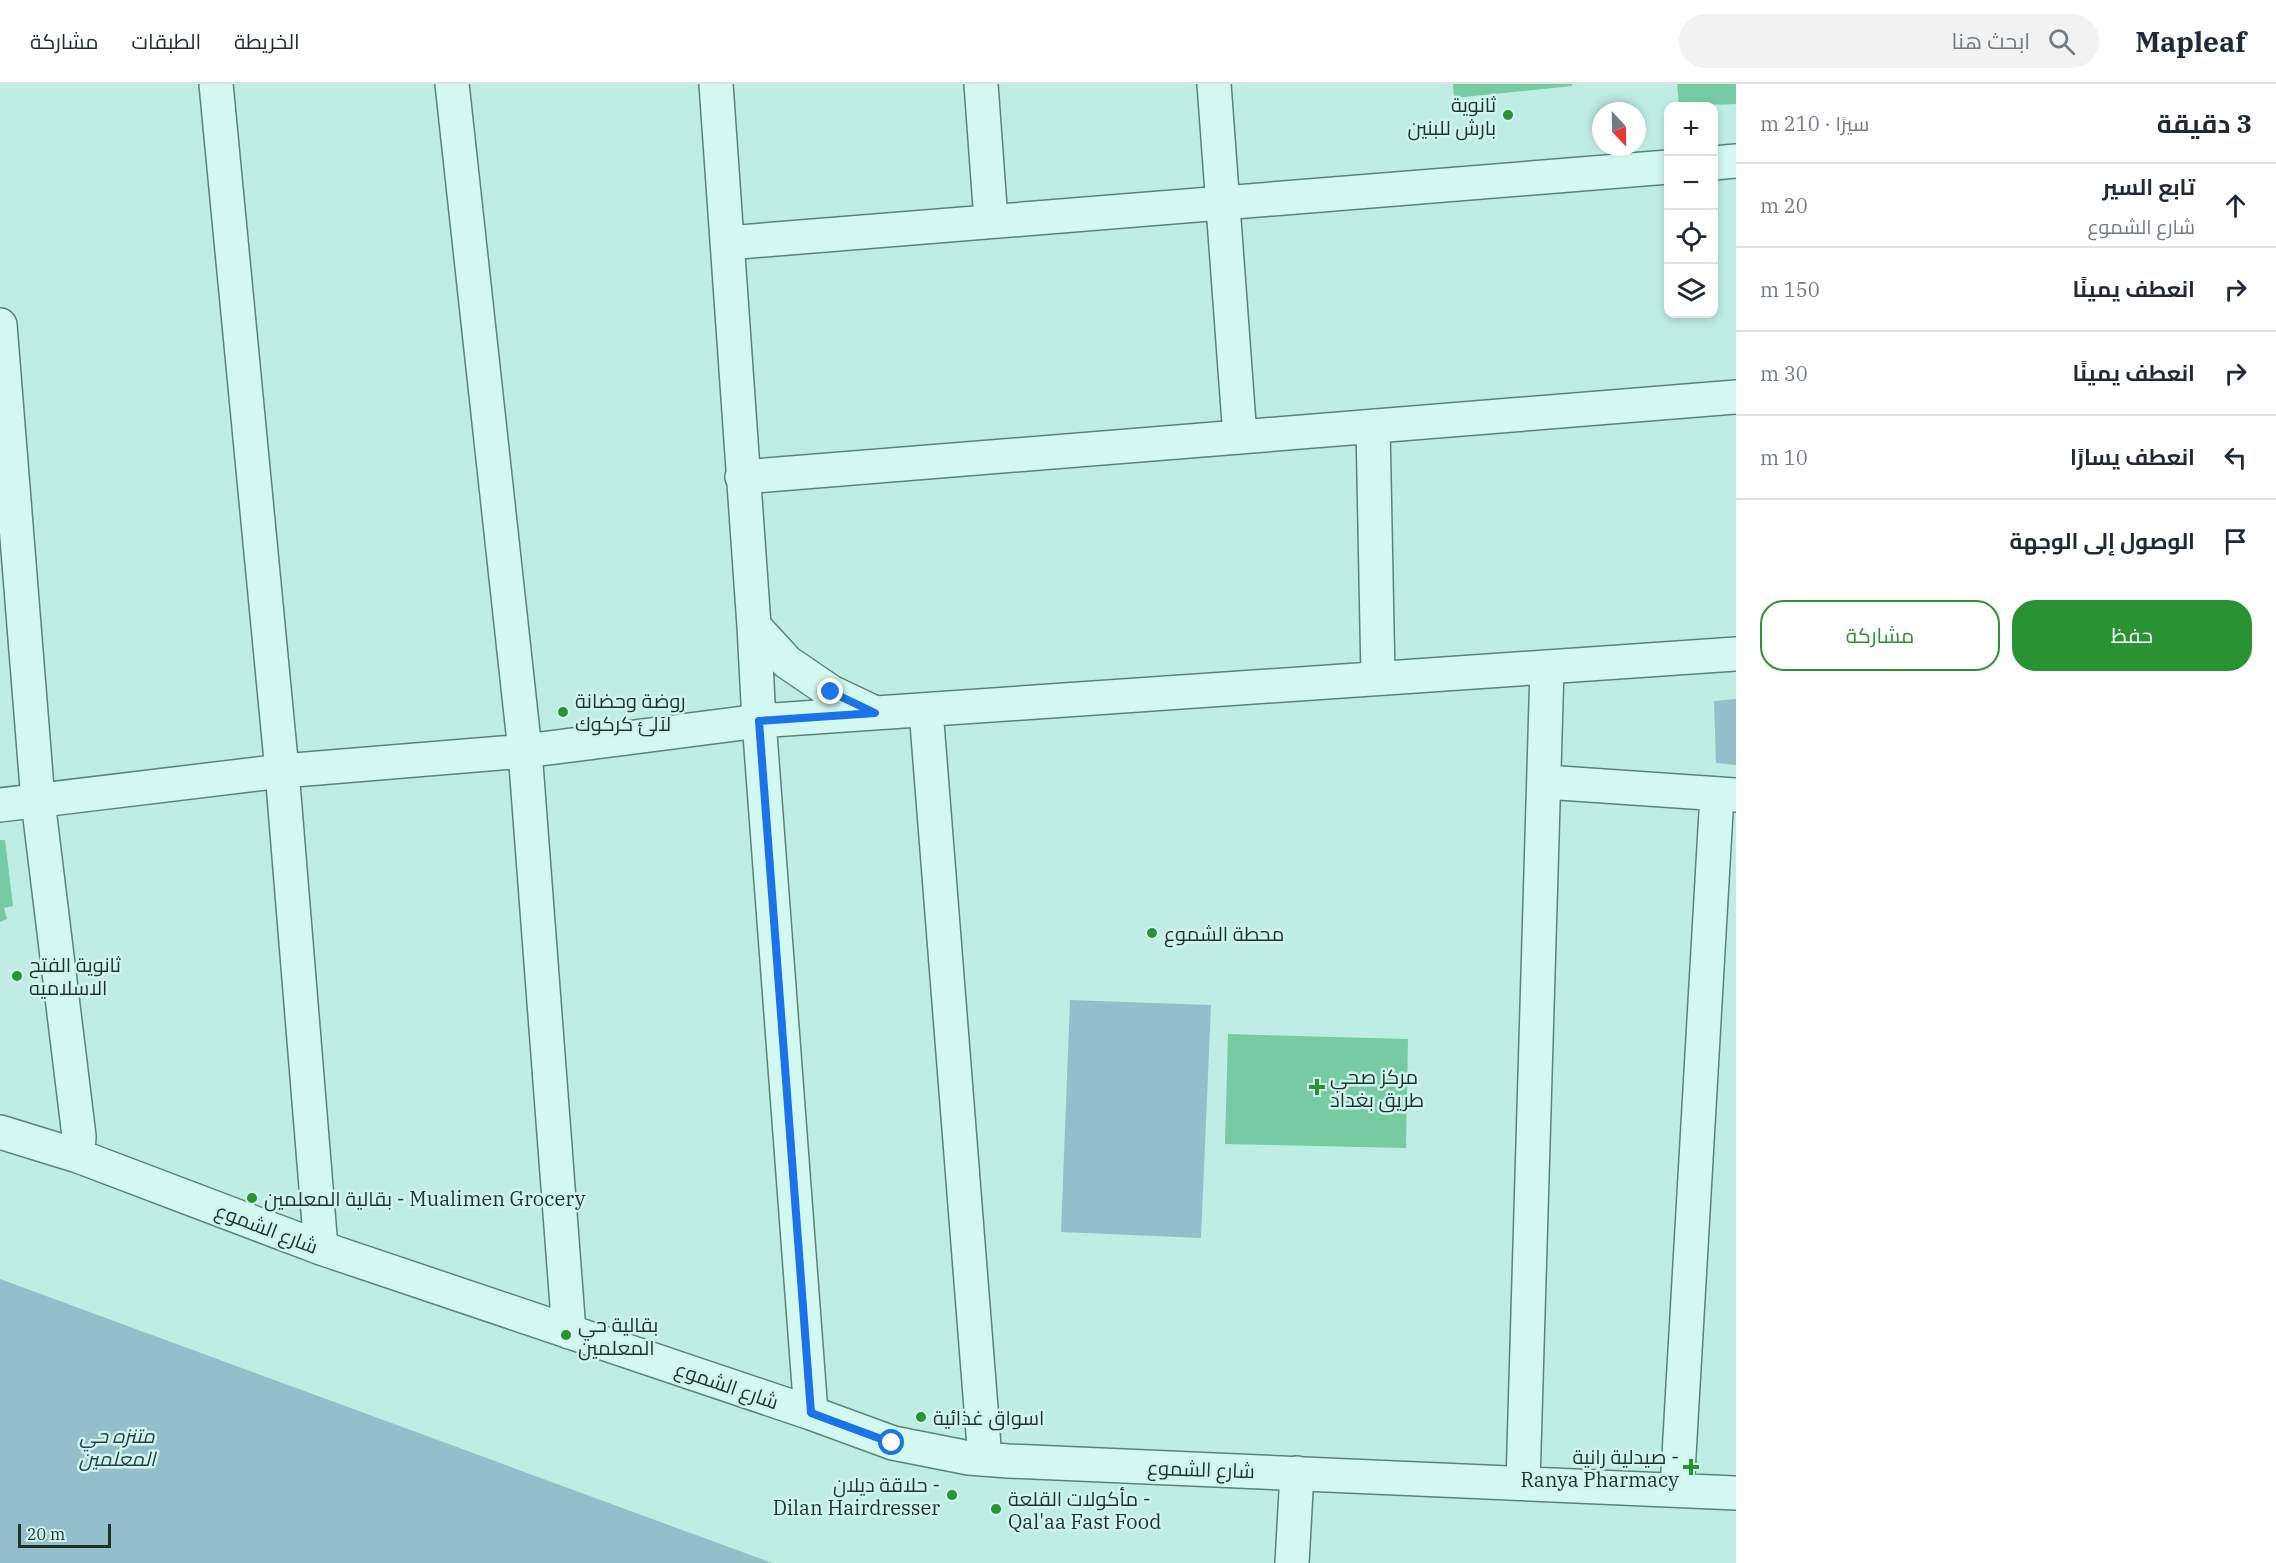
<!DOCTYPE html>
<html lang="ar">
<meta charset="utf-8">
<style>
:root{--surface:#fff;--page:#f2f2f3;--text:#1f2937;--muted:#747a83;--line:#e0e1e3;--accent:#299333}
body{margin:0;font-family:"IBM Plex Serif",Cairo,serif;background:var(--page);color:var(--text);direction:rtl}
.controls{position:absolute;right:18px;top:18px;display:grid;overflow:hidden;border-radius:12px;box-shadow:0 3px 9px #0003}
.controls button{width:54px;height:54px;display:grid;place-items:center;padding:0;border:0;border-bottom:2px solid var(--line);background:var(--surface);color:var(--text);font:30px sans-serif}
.compass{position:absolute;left:1592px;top:18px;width:54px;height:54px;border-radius:50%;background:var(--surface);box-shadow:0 3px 9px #0003;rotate:158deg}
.scale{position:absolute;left:18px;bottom:15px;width:93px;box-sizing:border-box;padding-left:6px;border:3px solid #1c352b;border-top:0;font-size:16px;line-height:21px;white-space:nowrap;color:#1c352b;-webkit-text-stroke:4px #cff4ed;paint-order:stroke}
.stop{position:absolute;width:18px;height:18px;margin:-14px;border:4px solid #1a73e8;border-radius:50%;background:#fff}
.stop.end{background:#1a73e8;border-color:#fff;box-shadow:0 2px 6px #0008}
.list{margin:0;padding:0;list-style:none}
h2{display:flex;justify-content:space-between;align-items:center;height:78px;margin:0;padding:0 24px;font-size:26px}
h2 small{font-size:20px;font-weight:400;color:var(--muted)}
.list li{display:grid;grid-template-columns:39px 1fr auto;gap:18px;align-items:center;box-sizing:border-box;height:84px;padding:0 24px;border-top:2px solid var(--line)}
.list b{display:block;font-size:22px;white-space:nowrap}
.list p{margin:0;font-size:20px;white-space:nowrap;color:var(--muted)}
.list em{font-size:20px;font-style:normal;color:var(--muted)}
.actions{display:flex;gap:12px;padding:18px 24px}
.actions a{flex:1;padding:14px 0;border:2px solid var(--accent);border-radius:24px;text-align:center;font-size:21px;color:var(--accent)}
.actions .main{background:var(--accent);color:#fff}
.icon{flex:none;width:33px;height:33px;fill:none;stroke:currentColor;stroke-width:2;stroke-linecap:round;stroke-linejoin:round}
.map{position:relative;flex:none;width:1736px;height:1479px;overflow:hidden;direction:ltr}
header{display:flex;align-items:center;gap:36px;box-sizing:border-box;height:84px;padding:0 30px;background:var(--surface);border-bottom:2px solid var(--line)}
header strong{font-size:28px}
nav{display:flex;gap:33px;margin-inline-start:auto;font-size:21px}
.search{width:420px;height:54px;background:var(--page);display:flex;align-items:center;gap:15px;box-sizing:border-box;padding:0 21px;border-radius:33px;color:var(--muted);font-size:22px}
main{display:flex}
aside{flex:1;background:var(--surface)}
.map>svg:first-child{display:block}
.green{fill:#94beca}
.building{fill:#76cba2}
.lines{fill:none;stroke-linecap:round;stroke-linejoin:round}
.minor-casing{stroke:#588575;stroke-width:36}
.minor{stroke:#d2f8f1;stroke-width:33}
.route{stroke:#1a73e8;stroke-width:8}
.poi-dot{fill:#299333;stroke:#cff4ed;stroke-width:2}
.labels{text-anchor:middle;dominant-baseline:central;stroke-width:5;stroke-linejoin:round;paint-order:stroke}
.poi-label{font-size:20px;fill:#1c352b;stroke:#cff4ed;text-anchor:start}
.street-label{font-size:20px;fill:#1c352b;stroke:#cff4ed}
.park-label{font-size:20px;font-style:italic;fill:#234151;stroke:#cff4ed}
</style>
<header>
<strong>Mapleaf</strong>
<div class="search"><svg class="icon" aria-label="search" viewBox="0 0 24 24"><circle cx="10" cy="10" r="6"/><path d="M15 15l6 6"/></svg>ابحث هنا</div>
<nav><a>الخريطة</a><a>الطبقات</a><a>مشاركة</a></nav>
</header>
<main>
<aside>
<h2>3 دقيقة<small>سيرًا · 210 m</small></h2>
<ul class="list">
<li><svg class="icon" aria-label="ahead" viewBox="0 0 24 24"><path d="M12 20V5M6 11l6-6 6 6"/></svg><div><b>تابع السير</b><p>شارع الشموع</p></div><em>20 m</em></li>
<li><svg class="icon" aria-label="right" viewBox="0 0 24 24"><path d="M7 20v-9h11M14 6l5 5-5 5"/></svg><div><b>انعطف يمينًا</b></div><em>150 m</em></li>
<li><svg class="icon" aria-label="right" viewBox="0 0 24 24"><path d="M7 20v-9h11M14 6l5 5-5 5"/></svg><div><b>انعطف يمينًا</b></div><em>30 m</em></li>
<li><svg class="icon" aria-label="left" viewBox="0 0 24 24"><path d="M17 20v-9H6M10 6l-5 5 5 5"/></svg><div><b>انعطف يسارًا</b></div><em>10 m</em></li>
<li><svg class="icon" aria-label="arrive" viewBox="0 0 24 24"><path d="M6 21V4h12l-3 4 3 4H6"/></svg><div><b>الوصول إلى الوجهة</b></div></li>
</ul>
<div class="actions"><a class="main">حفظ</a><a>مشاركة</a></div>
</aside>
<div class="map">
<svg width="1736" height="1479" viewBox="0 0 1736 1479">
<rect width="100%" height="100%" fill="#bfede4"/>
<path class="green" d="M1736 615V681L1716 679 1714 617Z
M1070 916 1211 921 1201 1154 1061 1148Z
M0 1195 772 1479H0Z"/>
<path class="building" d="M1453 0H1572V2L1454 14Z
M1677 0H1736V20L1679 22Z
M0 756H5L13 822 4 824 7 835 0 838Z
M1228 950 1408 955 1406 1064 1225 1060Z"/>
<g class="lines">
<g class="minor-casing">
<path id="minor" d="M216 0 282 687 321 1164
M452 0 525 667 569 1248
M716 0 754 542 759 637 811 1329
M981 0 991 137
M1214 0 1240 353
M1714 79 1736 77
M727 159 1668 83
M0 241 38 717 79 1052 78 1072
M1373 342 1378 594
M742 393 1736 313
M754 542 787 578 831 608 873 628
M926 626 985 1375
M1545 698 1736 711
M0 721 282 687 525 667 759 637 1736 570
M0 1048 78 1072 321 1164 811 1329 893 1359 969 1374 1008 1377 1736 1409
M1523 1399 1547 584
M1677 1406 1717 710
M1292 1479 1297 1389"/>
</g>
<use href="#minor" class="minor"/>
</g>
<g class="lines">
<path class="route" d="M831 608 875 629 759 637 811 1329 892 1359"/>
</g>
<g class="poi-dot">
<circle cx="1508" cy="31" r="6"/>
<circle cx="563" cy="628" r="6"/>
<circle cx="1152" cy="849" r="6"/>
<circle cx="17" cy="892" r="6"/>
<path d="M1314 994h6v6h6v6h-6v6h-6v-6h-6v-6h6z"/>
<circle cx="252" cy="1114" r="6"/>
<circle cx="566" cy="1251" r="6"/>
<circle cx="921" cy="1333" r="6"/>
<path d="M1688 1374h6v6h6v6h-6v6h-6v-6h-6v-6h6z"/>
<circle cx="952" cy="1411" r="6"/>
<circle cx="996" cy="1425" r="6"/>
</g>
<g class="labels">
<g class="poi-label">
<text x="1496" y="20" text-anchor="end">ثانوية<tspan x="1496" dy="23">بارش للبنين</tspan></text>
<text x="575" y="616">روضة وحضانة<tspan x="575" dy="23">لآلئ كركوك</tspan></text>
<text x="1164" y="849">محطة الشموع</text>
<text x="29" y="880">ثانوية الفتح<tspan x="29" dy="23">الاسلاميه</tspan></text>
<text x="1330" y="992">مركز صحي<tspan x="1330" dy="23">طريق بغداد</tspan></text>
<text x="264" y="1114">بقالية المعلمين - Mualimen Grocery</text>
<text x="578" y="1240">بقالية حي<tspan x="578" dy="23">المعلمين</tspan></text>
<text x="933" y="1333">اسواق غذائية</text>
<text x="1679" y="1372" text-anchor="end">صيدلية رانية -<tspan x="1679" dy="23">Ranya Pharmacy</tspan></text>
<text x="940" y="1400" text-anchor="end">حلاقة ديلان -<tspan x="940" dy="23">Dilan Hairdresser</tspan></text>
<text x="1008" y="1414">مأكولات القلعة -<tspan x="1008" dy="23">Qal'aa Fast Food</tspan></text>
</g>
<g class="street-label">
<text transform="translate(267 1144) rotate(21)">شارع الشموع</text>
<text transform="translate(727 1301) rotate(19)">شارع الشموع</text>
<text transform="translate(1201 1385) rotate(2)">شارع الشموع</text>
</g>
<g class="park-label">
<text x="117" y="1351">متنزه حي<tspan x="117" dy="23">المعلمين</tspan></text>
</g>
</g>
</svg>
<div class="controls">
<button>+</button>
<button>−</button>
<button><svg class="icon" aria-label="locate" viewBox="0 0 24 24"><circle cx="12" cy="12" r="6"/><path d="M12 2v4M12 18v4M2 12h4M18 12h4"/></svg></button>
<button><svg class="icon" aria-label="layers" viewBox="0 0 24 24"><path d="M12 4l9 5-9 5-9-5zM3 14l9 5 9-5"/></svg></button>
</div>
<svg class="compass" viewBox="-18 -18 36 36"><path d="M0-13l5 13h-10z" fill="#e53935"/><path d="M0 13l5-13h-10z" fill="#747a83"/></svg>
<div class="scale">20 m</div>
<div class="stop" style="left:892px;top:1359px"></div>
<div class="stop end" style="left:831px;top:608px"></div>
</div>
</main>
